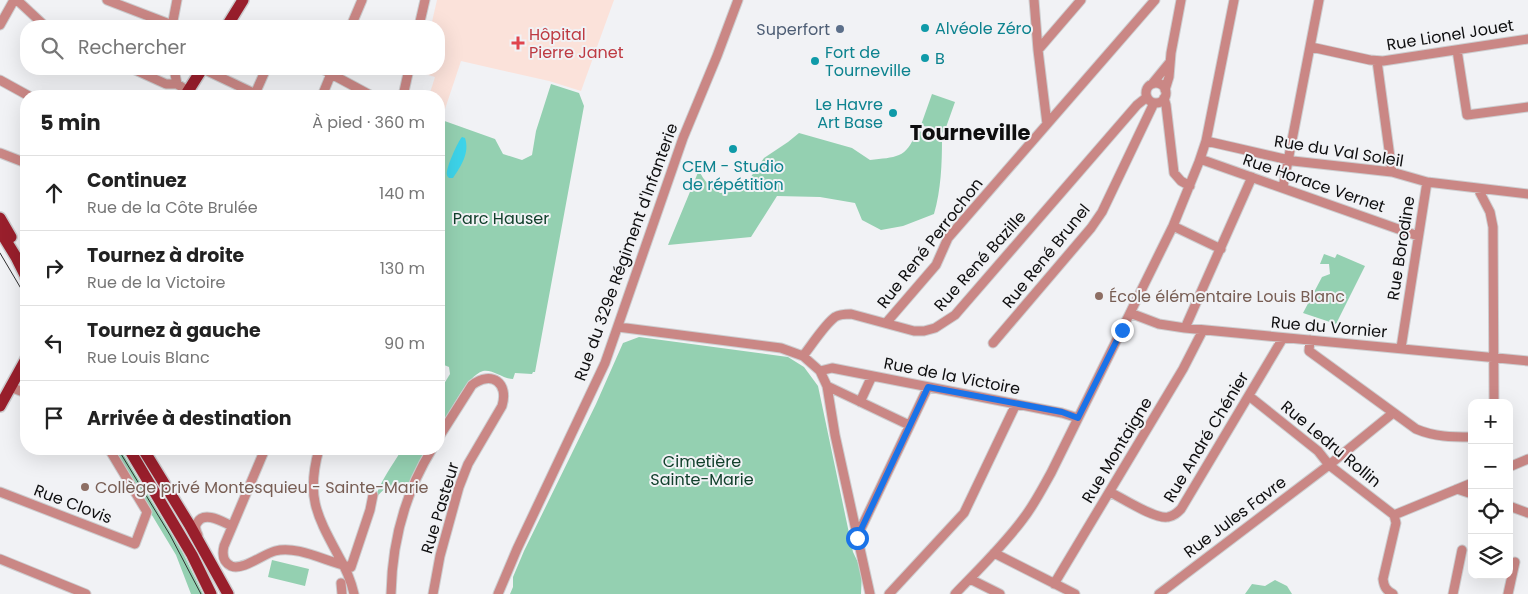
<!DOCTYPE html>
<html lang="fr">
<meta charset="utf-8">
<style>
:root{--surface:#fff;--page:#f2f2f2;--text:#222;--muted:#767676;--line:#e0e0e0}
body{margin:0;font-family:Poppins,sans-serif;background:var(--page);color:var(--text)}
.controls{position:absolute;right:15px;bottom:15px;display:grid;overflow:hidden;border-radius:10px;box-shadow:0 5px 20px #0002}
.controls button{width:45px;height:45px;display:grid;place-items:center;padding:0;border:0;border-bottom:1px solid var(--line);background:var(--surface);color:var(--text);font:25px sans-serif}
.stop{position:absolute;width:15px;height:15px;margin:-11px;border:4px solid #1a73e8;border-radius:50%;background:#fff}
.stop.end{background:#1a73e8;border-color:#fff;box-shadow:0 1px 5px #0008}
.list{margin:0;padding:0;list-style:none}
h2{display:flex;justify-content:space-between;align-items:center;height:65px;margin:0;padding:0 20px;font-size:21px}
h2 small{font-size:16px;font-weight:400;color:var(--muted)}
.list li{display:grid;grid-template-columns:32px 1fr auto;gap:15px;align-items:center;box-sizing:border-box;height:75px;padding:0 20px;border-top:1px solid var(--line)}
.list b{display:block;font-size:19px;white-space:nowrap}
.list p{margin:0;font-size:16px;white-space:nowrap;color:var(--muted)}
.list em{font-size:16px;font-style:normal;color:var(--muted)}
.icon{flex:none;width:28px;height:28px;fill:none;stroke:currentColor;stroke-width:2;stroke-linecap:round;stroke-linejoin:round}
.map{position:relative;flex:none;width:1528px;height:594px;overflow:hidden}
.search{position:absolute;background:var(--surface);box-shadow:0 5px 20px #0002;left:20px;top:20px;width:425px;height:55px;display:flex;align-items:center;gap:12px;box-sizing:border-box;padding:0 18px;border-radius:20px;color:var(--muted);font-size:19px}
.panel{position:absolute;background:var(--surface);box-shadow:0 5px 20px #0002;left:20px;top:90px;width:425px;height:365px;border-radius:20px}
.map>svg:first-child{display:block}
.medical{fill:#fbe2da}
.green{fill:#94d0b1}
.water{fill:#3dd3e9}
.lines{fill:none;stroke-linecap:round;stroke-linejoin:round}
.minor-casing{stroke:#cdced0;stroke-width:11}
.major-casing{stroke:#cdced0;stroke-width:14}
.minor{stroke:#ca8785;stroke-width:9}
.major{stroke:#991f2c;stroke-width:11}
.tram{stroke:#2f2f30;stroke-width:1}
.route{stroke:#1a73e8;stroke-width:6}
.culture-dot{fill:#0f9aa8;stroke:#f1f2f5;stroke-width:2}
.service-dot{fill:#5c6f8a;stroke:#f1f2f5;stroke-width:2}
.health-dot{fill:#e0444e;stroke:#f1f2f5;stroke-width:2}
.education-dot{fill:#8d6e63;stroke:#f1f2f5;stroke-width:2}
.labels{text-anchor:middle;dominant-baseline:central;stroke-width:4;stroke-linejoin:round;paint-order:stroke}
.culture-label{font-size:16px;fill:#0d838f;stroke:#f1f2f5;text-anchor:start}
.service-label{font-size:16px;fill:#4e5e75;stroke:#f1f2f5;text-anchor:end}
.health-label{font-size:16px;fill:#be3a42;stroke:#f1f2f5;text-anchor:start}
.street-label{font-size:16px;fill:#0e0e0f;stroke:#f1f2f5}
.park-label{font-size:16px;fill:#12402c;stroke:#f1f2f5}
.education-label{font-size:16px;fill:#785e54;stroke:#f1f2f5;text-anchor:start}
.district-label{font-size:21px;font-weight:bold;fill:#0e0e0f;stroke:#f1f2f5}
</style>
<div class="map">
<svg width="1528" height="594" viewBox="0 0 1528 594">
<rect width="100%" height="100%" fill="#f1f2f5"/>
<path class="medical" d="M437 0H614L581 91 549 81 461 61 444 112 439 111V96H429L435 77 421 73 422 69H439V26H431Z"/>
<path class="green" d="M551 84 579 93 584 106 535 372H533L532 374 515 373 513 379C503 379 493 369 483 371 466 376 448 416 439 431V392L450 374 449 367 439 363V262L441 226 439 223V119L495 139 503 154 522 160 532 155 536 131Z
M932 94 955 102 944 133 921 125Z
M928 131 942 139C942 164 941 190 934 214L903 226 881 230 862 220 855 203 820 197 777 196 751 237 668 245 699 170C704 182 710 186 720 193L741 191 764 158 788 142 799 133 852 148 870 160C895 157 907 159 916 132Z
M1324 254 1335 258 1337 254 1365 266 1336 324 1303 313 1322 277 1330 274 1329 264H1320Z
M639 337 788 357 804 367 818 386 853 552 862 571 861 594H510L513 587V577L524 551 596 404 623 343Z
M112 449H120L181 549 203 594H191L176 555Z
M402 449H428L408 486C390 484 386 486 375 499 380 481 393 465 402 449Z
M272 560 309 569 305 586 268 577Z
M1275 580 1287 586 1292 594H1245L1252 584 1265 586Z"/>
<path class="water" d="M462 137 465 138C470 153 461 166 453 178H449C448 177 447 176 447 175 445 170 458 141 462 137Z"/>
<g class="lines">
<g class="minor-casing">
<path id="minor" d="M17 0 45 26
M107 0 172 25
M1034 0 1038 50 1047 124
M0 25 14 0
M172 26 177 0
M351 26 362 0
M419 26 425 0
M1311 47 1370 60 1383 61 1528 39
M1038 50 1081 0
M1457 50 1467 115 1528 107
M1377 61 1392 172
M133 69 166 84H177
M174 69 177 84 188 91
M203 69 260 96
M322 69 372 96
M0 80 29 96
M1146 93a10 10 0 1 1 20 0a10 10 0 1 1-20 0Z
M1152 84 1170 62
M1165 90 1169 77 1171 53 1181 0
M254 96 266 69
M322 96 333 69
M403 96 409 69
M1164 98 1166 105 1174 173 1181 181 1190 186
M1206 141 1293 161 1392 172 1427 182 1528 194
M0 153 26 163
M1200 159 1418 236
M1283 187 1319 0
M1478 189 1490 212 1493 227 1494 403
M1173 226 1221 249
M1130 313 1159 324 1185 328 1528 361
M886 323 936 265 948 238 1155 0
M618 327 781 348 803 356 820 371 827 386 835 435 870 594
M1185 328 1252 177
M1310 340 1309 351 1416 429C1435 437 1452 437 1472 437
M993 343 1091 228 1102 212 1154 103
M1401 348 1427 182
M803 356C811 346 825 324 835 317 840 314 845 314 851 314L914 331H924L935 328 955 315 1137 105 1147 97
M820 371 832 368 1062 413 1078 418
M827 386 909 425
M10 387 26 393
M1249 396 1318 451 1329 465 1394 515
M860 402 872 376
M265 449 224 546C222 554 223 562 231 566 243 571 263 554 275 551 299 545 328 563 351 567L370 510 373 495
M319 449C306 496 316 514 338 555 345 567 351 580 354 594
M1509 467 1528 459
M1457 489 1472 494
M0 492 135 544 147 512 109 449
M1110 492C1122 498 1156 520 1168 517 1174 516 1177 513 1181 509L1283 338
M1509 506 1528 513
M1394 515 1472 483
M198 535C196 531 194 527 197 523 204 510 223 522 232 526
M857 537 928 387
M994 553 1075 594
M0 559 86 594
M970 579 1000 594
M341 583 342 594
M1054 584 1183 369 1203 330
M391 594C392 543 405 493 432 449
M433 594 440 556 459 487 468 464 502 406C509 383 492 370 472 385L439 437
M498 594 517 549 605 363 683 138 717 56 738 0
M889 594 964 513 1016 404
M955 594C978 570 1003 546 1023 519 1034 505 1042 489 1051 473L1173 226 1199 162 1206 141 1234 0
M1159 594 1329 465 1393 413
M1393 594C1386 590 1384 587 1383 579L1396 523 1394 515
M1453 594 1462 550
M1508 594 1515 562"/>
</g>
<g class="major-casing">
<path id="major" d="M227 26 243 0
M185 96 202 69
M0 218 11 237
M0 231 16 257 26 277
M0 406 26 359
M129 449 192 555 211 594
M143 449 189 524 228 594"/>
</g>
<use href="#minor" class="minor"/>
<use href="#major" class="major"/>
<path class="tram" d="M0 253 26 297
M118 449 170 535 201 594"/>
</g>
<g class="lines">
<path class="route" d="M857 538 928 387 1062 412 1078 418 1122 330"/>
</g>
<g class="culture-dot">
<circle cx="925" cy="28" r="5"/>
<circle cx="925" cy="58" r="5"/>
<circle cx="815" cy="61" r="5"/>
<circle cx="893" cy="113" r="5"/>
<circle cx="733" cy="149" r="5"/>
</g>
<circle class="service-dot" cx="840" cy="29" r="5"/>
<path class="health-dot" d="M515.5 35.5h5v5h5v5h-5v5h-5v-5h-5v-5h5z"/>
<g class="education-dot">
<circle cx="1099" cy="296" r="5"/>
<circle cx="85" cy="487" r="5"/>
</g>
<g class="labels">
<g class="culture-label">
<text x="935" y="28">Alvéole Zéro</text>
<text x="825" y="52">Fort de<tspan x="825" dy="18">Tourneville</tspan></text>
<text x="935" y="58">B</text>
<text x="883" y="104" text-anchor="end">Le Havre<tspan x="883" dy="18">Art Base</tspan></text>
<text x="733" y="166" text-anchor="middle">CEM - Studio<tspan x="733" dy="18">de répétition</tspan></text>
</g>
<g class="service-label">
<text x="830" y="29">Superfort</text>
</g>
<g class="health-label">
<text x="529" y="34">Hôpital<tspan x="529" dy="18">Pierre Janet</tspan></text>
</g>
<g class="street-label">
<text transform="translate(1450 35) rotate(-9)">Rue Lionel Jouet</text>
<text transform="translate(1339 151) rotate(9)">Rue du Val Soleil</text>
<text transform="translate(1314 183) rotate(19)">Rue Horace Vernet</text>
<text transform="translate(930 243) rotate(-52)">Rue René Perrochon</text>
<text transform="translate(1401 248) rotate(-81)">Rue Borodine</text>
<text transform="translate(626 252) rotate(-70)">Rue du 329e Régiment d'Infanterie</text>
<text transform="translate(1046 256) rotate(-51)">Rue René Brunel</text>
<text transform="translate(980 261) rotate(-48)">Rue René Bazille</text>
<text transform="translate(1329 327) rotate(5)">Rue du Vornier</text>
<text transform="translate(952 376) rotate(11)">Rue de la Victoire</text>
<text transform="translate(1206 437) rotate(-59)">Rue André Chénier</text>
<text transform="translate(1331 444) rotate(40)">Rue Ledru Rollin</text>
<text transform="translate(1117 450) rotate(-59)">Rue Montaigne</text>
<text transform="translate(73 504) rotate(21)">Rue Clovis</text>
<text transform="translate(440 508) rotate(-73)">Rue Pasteur</text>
<text transform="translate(1235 517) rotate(-37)">Rue Jules Favre</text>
</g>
<g class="park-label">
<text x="501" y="218">Parc Hauser</text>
<text x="702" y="461">Cimetière<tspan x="702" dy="18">Sainte-Marie</tspan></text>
</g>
<g class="education-label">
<text x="1109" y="296">École élémentaire Louis Blanc</text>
<text x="95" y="487">Collège privé Montesquieu - Sainte-Marie</text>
</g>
<g class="district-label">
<text x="970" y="132">Tourneville</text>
</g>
</g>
</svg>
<div class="controls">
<button>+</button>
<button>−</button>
<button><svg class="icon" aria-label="locate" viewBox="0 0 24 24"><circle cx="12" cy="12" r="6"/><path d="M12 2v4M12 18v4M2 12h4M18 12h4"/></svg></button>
<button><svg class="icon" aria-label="layers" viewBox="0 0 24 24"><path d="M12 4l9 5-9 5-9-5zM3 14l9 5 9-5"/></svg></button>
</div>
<div class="stop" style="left:857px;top:538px"></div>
<div class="stop end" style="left:1122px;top:330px"></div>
<div class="search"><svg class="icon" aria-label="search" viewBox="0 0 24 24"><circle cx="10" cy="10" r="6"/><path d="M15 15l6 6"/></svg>Rechercher</div>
<section class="panel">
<h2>5 min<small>À pied · 360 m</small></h2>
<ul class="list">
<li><svg class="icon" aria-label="ahead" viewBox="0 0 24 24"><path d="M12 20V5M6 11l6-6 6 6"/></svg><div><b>Continuez</b><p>Rue de la Côte Brulée</p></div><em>140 m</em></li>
<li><svg class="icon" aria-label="right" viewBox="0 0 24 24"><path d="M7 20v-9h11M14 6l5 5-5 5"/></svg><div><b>Tournez à droite</b><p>Rue de la Victoire</p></div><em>130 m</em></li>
<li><svg class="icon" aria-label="left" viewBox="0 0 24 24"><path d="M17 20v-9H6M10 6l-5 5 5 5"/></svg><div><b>Tournez à gauche</b><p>Rue Louis Blanc</p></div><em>90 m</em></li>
<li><svg class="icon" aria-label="arrive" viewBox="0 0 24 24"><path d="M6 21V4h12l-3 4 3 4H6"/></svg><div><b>Arrivée à destination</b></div></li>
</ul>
</section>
</div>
